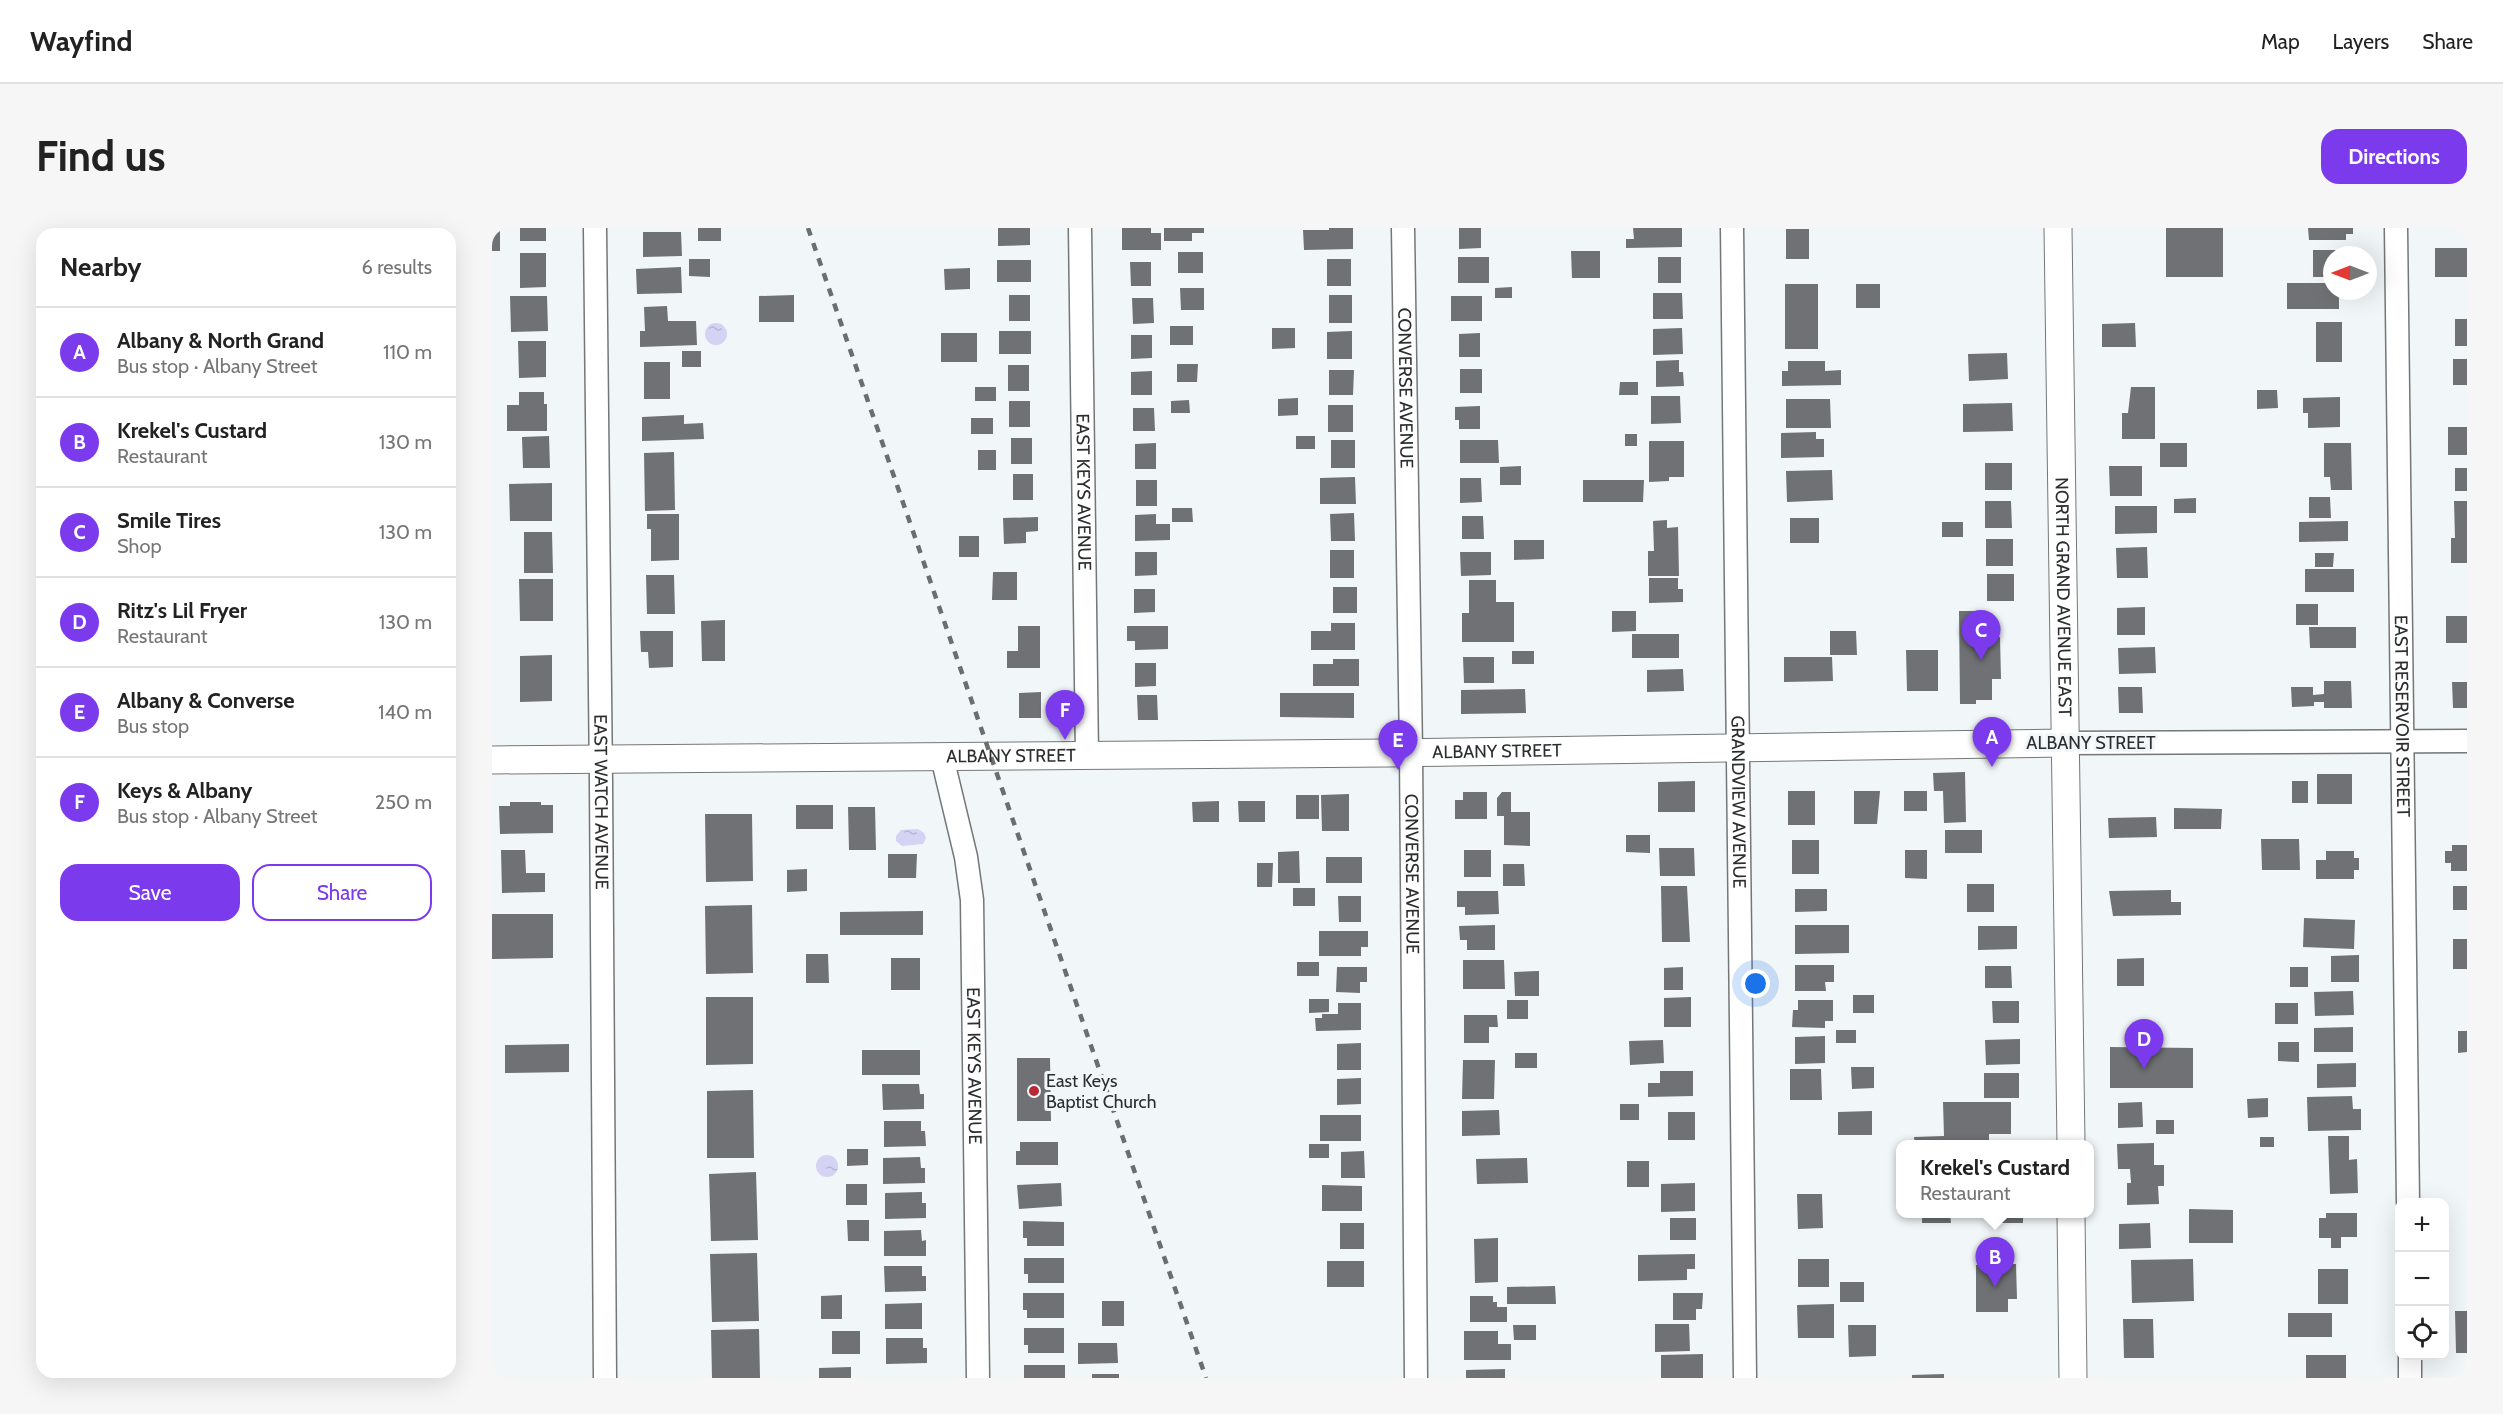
<!DOCTYPE html>
<meta charset="utf-8">
<style>
:root{--surface:#fff;--page:#f6f6f6;--text:#222;--muted:#767676;--line:#e0e0e0;--accent:#7c3aed}
body{margin:0;font-family:Cabin,sans-serif;background:var(--page);color:var(--text)}
.controls{position:absolute;right:18px;bottom:18px;display:grid;overflow:hidden;border-radius:12px;box-shadow:0 6px 24px #0002}
.controls button{width:54px;height:54px;display:grid;place-items:center;padding:0;border:0;border-bottom:2px solid var(--line);background:var(--surface);color:var(--text);font:30px sans-serif}
.compass{position:absolute;left:1831px;top:18px;width:54px;height:54px;border-radius:50%;background:var(--surface);box-shadow:0 6px 24px #0002;rotate:270deg}
.you{position:absolute;left:1264px;top:756px;width:21px;height:21px;margin:-15px;border:4px solid #fff;border-radius:50%;background:#1a73e8;box-shadow:0 0 0 9px #1a73e833}
.badge{display:grid;place-items:center;width:39px;height:39px;border-radius:50%;background:var(--accent);color:#fff;font-size:20px;font-weight:700}
.pin{position:absolute;translate:-50% -50px;filter:drop-shadow(0 2px 3px #0008)}
.pin::after{content:'';position:absolute;top:32px;width:21px;height:18px;background:inherit;clip-path:polygon(0 0,100% 0,50% 100%)}
.popup{position:absolute;left:1404px;top:912px;width:198px;height:78px;box-sizing:border-box;display:grid;place-content:center;border-radius:12px;background:var(--surface);filter:drop-shadow(0 2px 4px #0005);font-size:20px;white-space:nowrap;color:var(--muted)}
.popup b{font-size:22px;color:var(--text)}
.popup::after{content:'';position:absolute;left:50%;top:100%;margin-left:-12px;border:12px solid transparent;border-top-color:var(--surface)}
.list{margin:0;padding:0;list-style:none}
h2{display:flex;justify-content:space-between;align-items:center;height:78px;margin:0;padding:0 24px;font-size:26px}
h2 small{font-size:20px;font-weight:400;color:var(--muted)}
.list li{display:grid;grid-template-columns:39px 1fr auto;gap:18px;align-items:center;box-sizing:border-box;height:90px;padding:0 24px;border-top:2px solid var(--line)}
.list b{display:block;font-size:22px;white-space:nowrap}
.list p{margin:0;font-size:20px;white-space:nowrap;color:var(--muted)}
.list em{font-size:20px;font-style:normal;color:var(--muted)}
.actions{display:flex;gap:12px;padding:18px 24px}
.actions a{flex:1;padding:14px 0;border:2px solid var(--accent);border-radius:18px;text-align:center;font-size:21px;color:var(--accent)}
.actions .main{background:var(--accent);color:#fff}
.icon{flex:none;width:33px;height:33px;fill:none;stroke:currentColor;stroke-width:2;stroke-linecap:round;stroke-linejoin:round}
.map{position:relative;flex:none;width:1975px;height:1150px;overflow:hidden;border-radius:18px}
header{display:flex;align-items:center;gap:36px;box-sizing:border-box;height:84px;padding:0 30px;background:var(--surface);border-bottom:2px solid var(--line)}
header strong{font-size:28px}
nav{display:flex;gap:33px;margin-inline-start:auto;font-size:21px}
.intro{display:flex;align-items:center;justify-content:space-between;box-sizing:border-box;height:144px;padding:0 36px}
h1{margin:0;font-size:42px}
.button{padding:15px 27px;border-radius:18px;background:var(--accent);color:#fff;font-size:21px;font-weight:700}
main{display:flex;gap:36px;padding:0 36px}
aside{flex:1;background:var(--surface);border-radius:18px;box-shadow:0 6px 24px #0002}
.map>svg:first-child{display:block}
.water{fill:url(#water-ripples)}
.building{fill:#6f7174}
.lines{fill:none;stroke-linecap:round;stroke-linejoin:round}
.minor-casing{stroke:#737778;stroke-width:25}
.tertiary-casing{stroke:#737778;stroke-width:29}
.minor{stroke:#fff;stroke-width:22}
.tertiary{stroke:#fff;stroke-width:27}
.rail{stroke:#6b6e6f;stroke-width:4.5;stroke-dasharray:8 8;stroke-linecap:butt}
.poi-dot{fill:#b92835;stroke:#f1f6f8;stroke-width:2}
.labels{text-anchor:middle;dominant-baseline:central;stroke-width:6;stroke-linejoin:round;paint-order:stroke}
.street-label{font-size:18px;fill:#2b2d2e;stroke:#f1f6f8}
.poi-label{font-size:18px;fill:#2b2d2e;stroke:#f1f6f8;text-anchor:start}
</style>
<header>
<strong>Wayfind</strong>
<nav><a>Map</a><a>Layers</a><a>Share</a></nav>
</header>
<div class="intro"><h1>Find us</h1><a class="button">Directions</a></div>
<main>
<aside>
<h2>Nearby<small>6 results</small></h2>
<ul class="list">
<li><span class="badge">A</span><div><b>Albany &amp; North Grand</b><p>Bus stop · Albany Street</p></div><em>110 m</em></li>
<li><span class="badge">B</span><div><b>Krekel's Custard</b><p>Restaurant</p></div><em>130 m</em></li>
<li><span class="badge">C</span><div><b>Smile Tires</b><p>Shop</p></div><em>130 m</em></li>
<li><span class="badge">D</span><div><b>Ritz's Lil Fryer</b><p>Restaurant</p></div><em>130 m</em></li>
<li><span class="badge">E</span><div><b>Albany &amp; Converse</b><p>Bus stop</p></div><em>140 m</em></li>
<li><span class="badge">F</span><div><b>Keys &amp; Albany</b><p>Bus stop · Albany Street</p></div><em>250 m</em></li>
</ul>
<div class="actions"><a class="main">Save</a><a>Share</a></div>
</aside>
<div class="map">
<svg width="1975" height="1150" viewBox="0 0 1975 1150">
<defs>
<pattern id="water-ripples" width="26" height="14" patternUnits="userSpaceOnUse" patternTransform="scale(1.5)"><rect width="26" height="14" fill="#d4d3f3"/><path d="M2 4q2-2 4 0t4 0M15 11q2-2 4 0t4 0" fill="none" stroke="#b6b5d1"/></pattern>
</defs>
<rect width="100%" height="100%" fill="#f1f6f8"/>
<path class="water" d="M213 106a11 11 0 1 1 22 0a11 11 0 1 1-22 0Z
M426 601 432 605 434 610 431 616 410 618 404 613V608L409 602Z
M324 938a11 11 0 1 1 22 0a11 11 0 1 1-22 0Z"/>
<path class="building" d="M0 0H8V23H0Z
M28 0H54V13H28Z
M206 0H229V13H206Z
M506 0H538V17L506 18Z
M630 0H659V5H669V22H630Z
M672 0H712V5H700V13H672Z
M837 0H861V21L812 22 811 2H837Z
M967 0H989V20L967 21Z
M1141 0H1190V19L1134 20V11H1142Z
M1674 0H1731V49H1674Z
M1816 0H1861V6H1854V12H1817Z
M1294 1H1317V31H1294Z
M151 4H189L190 28 151 29Z
M1943 20H1975V49H1943Z
M1821 22H1855V27H1840V49H1821Z
M1079 23H1108V50H1080Z
M686 24H711V45H686Z
M28 25H54V59L28 60Z
M966 29H997V55H966Z
M1166 29H1189V55H1166Z
M197 31H218V49L197 48Z
M835 31H859V58H835Z
M505 32H539V54H505Z
M638 34H659V58H639Z
M189 39 190 65 145 66 144 41Z
M478 40V61L453 62 452 41Z
M1795 55H1840V63H1847V81H1795Z
M1293 56H1326V121H1293Z
M1364 56H1388V80H1364Z
M1020 59V70H1003V60Z
M688 60H712V82H689Z
M1161 65H1190L1191 91H1161Z
M302 67V94H267V68Z
M517 67H538V93H517Z
M837 67H860V95H837Z
M18 68H55L56 103 19 104Z
M959 68H990V93H959Z
M640 70H661L662 95 641 96Z
M175 78 176 93H204L205 117 148 119V103H153L152 79Z
M1963 91H1975V118H1963Z
M1824 94H1850V134H1824Z
M1643 95 1644 119H1610V96Z
M678 98H701V117H678Z
M780 100H803V120L780 121Z
M1190 100 1191 126 1161 127V101Z
M507 103H539V126H507Z
M860 103V131H835V104Z
M449 105H485V134H449Z
M988 105V129H967V106Z
M639 107H660V130L639 131Z
M26 113H54V149L27 150Z
M190 123H209V139H190Z
M1515 125 1516 151 1477 153 1476 126Z
M1961 131H1975V157H1961Z
M1187 132V144H1191L1192 158 1164 159V133Z
M1296 133H1333V143L1349 142V157L1290 158V143H1296Z
M152 134H178V171H152Z
M685 136H706L705 154H685Z
M516 137H537V163H516Z
M968 141H990V165H968Z
M837 142H862L861 167H837Z
M660 143V167H639V144Z
M1128 154H1146V167H1127Z
M483 159H504V173H483Z
M1639 159H1663V211H1630V185H1636Z
M1765 162H1785L1786 180 1765 181Z
M27 164H52V176H55V203H15V177H27Z
M1159 168H1188L1189 195 1159 196Z
M1848 169V199L1816 200V185H1811V170Z
M806 170V187L786 188V171Z
M1294 171H1338L1339 200H1294Z
M697 172 698 185H679V173Z
M517 173H538V199H517Z
M1520 175 1521 203 1471 204V176Z
M836 177H861V204H836Z
M988 178V201H967V192H963V179Z
M641 180H662L663 203H641Z
M192 187V196L211 195 212 211 150 213V189Z
M479 190H501V206H479Z
M1956 199H1975V227H1956Z
M1324 204V211H1332V229L1289 230V205Z
M1133 206H1145V218H1133Z
M57 208 58 240H31L30 209Z
M804 208H823V221H804Z
M519 210H540V236H519Z
M839 212H863V240H839Z
M968 212H1006L1007 235H968Z
M1157 213H1192V249H1177V253L1157 254Z
M664 215V241H643V216Z
M1668 215H1695V239H1668Z
M1832 215H1859L1860 262H1839L1838 249H1832Z
M486 222H504V242H486Z
M182 224 183 282 153 283 152 225Z
M1493 235H1520V262H1493Z
M1029 238V257H1008V239Z
M1617 238H1650V268H1618Z
M1963 240H1975V263H1963Z
M1340 242 1341 272 1295 274 1294 243Z
M521 246H541V272H521Z
M863 249 864 276H828V250Z
M968 250H989L990 274 968 275Z
M644 252H665V278H644Z
M1091 252H1152L1151 274H1091Z
M60 255V293H18L17 256Z
M1817 269H1838L1839 290H1817Z
M1704 270V285H1682V271Z
M1493 273H1519L1520 300H1493Z
M1962 273H1975V335H1959V310H1963Z
M1623 278H1665V305L1623 306Z
M680 280H700L701 294H680Z
M862 285 863 313H839L838 286Z
M155 286H187V332L159 333V301H155Z
M664 286V296H678V312L643 313V287Z
M970 288H991L992 311H970Z
M546 289V303L534 304V315L512 316 511 290Z
M1298 290H1327V315H1298Z
M1175 292V300L1186 299 1187 348H1156V323H1162L1161 293Z
M1856 293V313L1807 314V294Z
M1450 294H1471V309H1450Z
M32 304H60L61 345H32Z
M467 308H487V329H467Z
M1494 311H1521V338H1494Z
M1022 312H1052V331L1022 332Z
M1655 319 1656 350H1625L1624 320Z
M838 322H862V350H838Z
M643 324H665V347L643 348Z
M968 324H999V347L969 348Z
M1823 325H1842L1841 339H1823Z
M1813 341H1862V364H1813Z
M501 344H525V372H500Z
M1495 346H1522V373H1495Z
M154 347H182L183 386H155Z
M1157 350H1186V361H1191V374L1157 375Z
M27 351H61V393H28Z
M977 352H1004V374H1022V414H970V385H977Z
M841 359H865V385H841Z
M642 361H663V384L642 385Z
M1804 376H1826V397H1804Z
M1653 379V407H1625V380Z
M1120 383H1144V403L1120 404Z
M1467 383H1483V409H1508L1509 451H1500V472H1484V476H1468Z
M1954 388H1975V415H1954Z
M233 392V433H210L209 393Z
M839 395H863V422H819V403H839Z
M526 398H548V440H515V423H526Z
M635 398H676V421L643 422V413H635Z
M1817 399H1864V420H1818Z
M148 403H181V439L157 440 156 424H149Z
M1338 403H1364L1365 427H1338Z
M1140 406H1187V430H1140Z
M1663 419 1664 445 1627 446 1626 420Z
M1414 422H1446V463H1415Z
M1020 423H1042V436H1020Z
M60 427V473L28 474V428Z
M971 429H1002V455H972Z
M1292 429H1340L1341 453 1292 454Z
M841 431H867V458H821V436H841Z
M643 435H664V458L643 459Z
M1191 441 1192 463 1155 464V442Z
M1832 453H1859L1860 480H1832V474H1822V478L1800 479 1799 459H1821V467L1832 466Z
M1960 454H1975V480H1961Z
M1626 459H1650L1651 485H1627Z
M1033 461 1034 485 969 486V462Z
M549 464V490H527V465Z
M788 465H862V490L788 489Z
M645 467H665L666 492H646Z
M1473 544 1474 594 1452 595 1451 563H1442L1441 545Z
M1825 546H1860V576H1825Z
M1203 553V584H1166V554Z
M1800 553H1816V575H1800Z
M1296 563H1323V597H1296Z
M1362 563H1388L1385 596H1362Z
M1412 563H1435V583H1412Z
M971 564H995V591H963V572H971Z
M1010 564H1019V584H1038V618L1012 617V588H1005V570Z
M857 566V603H830L829 567Z
M804 567H827V591H804Z
M727 573V594H701L700 574Z
M746 573H773V594H747Z
M18 574H49V577H61V605L8 606 7 578H18Z
M304 577H341V601H304Z
M356 579H383L384 622H357Z
M1682 580 1730 581 1729 601H1682Z
M213 586H260L261 653 214 654Z
M1664 589 1665 609 1617 610 1616 590Z
M1453 602H1490V625H1453Z
M1134 607H1158V625L1134 624Z
M1769 611H1807L1808 642H1770Z
M1300 612H1327V646H1300Z
M1960 617H1975V643H1959V635H1953V623H1960Z
M1167 620H1202L1203 648H1168Z
M9 622H33L34 645H53V664L10 665Z
M972 622H999V649H972Z
M1413 622H1435V651L1413 650Z
M807 623 808 655H786V624Z
M1834 623H1862V630H1867V642H1862V651H1824V632H1834Z
M396 626H425L424 650H396Z
M834 629H870V655H834Z
M765 635H781L780 659H765Z
M1011 636H1032L1033 658H1011Z
M315 641V663L295 664V642Z
M1475 656H1502V684H1475Z
M1169 658H1195L1198 714H1170Z
M1961 658H1975V682H1961Z
M801 660H823V678H801Z
M1303 661H1335V683L1303 684Z
M1679 662V674H1689V687L1621 688 1617 663Z
M965 663H1006L1007 686 973 687V679H965Z
M846 668H869V694H847Z
M260 677 261 745 214 746 213 678Z
M431 683V707H348V684Z
M0 686H61V730L0 731Z
M1812 690 1863 692 1862 721 1811 719Z
M1003 697V722H975V712H968L967 698Z
M1303 697H1357V725L1303 726Z
M1486 698H1525V721L1486 722Z
M827 703H876V719H869V728H827Z
M1961 711H1975V741H1961Z
M314 726H336L337 755H314Z
M1867 727V754H1839V728Z
M399 730H428V762H399Z
M1652 730V758H1625V731Z
M971 732H1012L1013 761H971Z
M805 734H827V748H805Z
M1303 737H1342V754H1333L1334 763H1303Z
M1493 738H1519L1520 760H1493Z
M845 739H875V754H868V765L844 764Z
M1191 739V762H1172V740Z
M1798 739H1816V759H1798Z
M1047 743V768H1023L1022 744Z
M1861 763 1862 787 1823 788 1822 764Z
M1361 767H1382V785H1361Z
M214 769H261V836L214 837Z
M1199 769V799H1172V770Z
M817 771H837V784L817 785Z
M1015 772H1036V791H1015Z
M1306 772H1341V793H1333V800L1300 799 1301 782H1306Z
M1500 773H1527V795H1501Z
M846 775H869V802L824 803 823 790H830V786H846Z
M1783 775H1806V796H1783Z
M972 787H1005L1006 799H997V815H972Z
M1861 799V824H1822V800Z
M1344 802H1364V815H1344Z
M1966 803H1975V824L1966 825Z
M1333 808V835L1303 836V809Z
M1528 811V836L1494 837 1493 812Z
M1171 812 1172 835 1138 837 1137 813Z
M1786 814H1807V834L1786 833Z
M869 815V842H845V816Z
M77 816V844L13 845V817Z
M1618 819 1701 820V860H1618Z
M370 822H428V847H370Z
M1023 825H1045V840H1023Z
M525 830H558L559 893H525Z
M971 832H1003L1002 871H970Z
M1864 835V859L1825 860V836Z
M1359 839H1382V860L1360 861Z
M1298 841H1329L1330 872H1298Z
M1168 843H1201V868L1156 869V855H1168Z
M1492 845H1527V870H1492Z
M869 850V876L845 877V851Z
M390 856H427L428 866H432V881L391 882Z
M261 862 262 930H215V863Z
M1860 868 1861 881H1869V902L1816 903 1815 869Z
M1776 870V889L1756 890 1755 871Z
M1451 874H1519V906H1497V916H1423L1422 909 1452 908Z
M1650 874 1651 899 1626 900V875Z
M1128 876H1147V892H1128Z
M1007 882 1008 907 970 908V883Z
M1380 883V907H1346V884Z
M1176 884H1203V912H1176Z
M828 887H869V913H828Z
M1664 892H1682V906H1664Z
M392 893H429V903H433L434 918 392 919Z
M1836 908H1857V932L1865 931 1866 965 1838 966Z
M1768 909H1782V919H1768Z
M528 914H566V937H524V923H528Z
M1662 915V937H1672V958H1666L1667 976 1635 977V955H1639L1638 941H1626L1625 916Z
M817 916H837V930H817Z
M355 921H376V937L355 938Z
M872 923 873 950H849V924Z
M428 929 429 940H433V955L391 956V930Z
M1035 930 1036 955 985 956 984 931Z
M1135 933H1157V959H1135Z
M264 944 266 1012 219 1013 217 946Z
M569 955 570 978 527 981 525 957Z
M1203 955V983L1169 984V956Z
M354 956H375V977H354Z
M830 957 870 958V983H830Z
M430 964V975H434V990L393 991V965Z
M1305 966H1330L1331 1000 1306 1001Z
M1697 981 1741 982V1015H1697Z
M1834 985H1865V1009H1849V1020H1839V1010H1827V990H1834Z
M1430 986H1458L1459 995H1430Z
M1496 986H1531V995H1496Z
M1178 990H1204V1012H1178Z
M355 992H377V1013H356Z
M531 993 572 994V1018H535V1010H531Z
M848 995H872V1021H848Z
M1658 995 1659 1020 1627 1021V996Z
M429 1002 430 1013 434 1012V1028H392V1003Z
M1006 1010V1054L983 1055 982 1011Z
M265 1025 267 1093 220 1094 218 1026Z
M1203 1026V1041H1195V1052L1146 1053V1027Z
M532 1030H572V1055H536V1046H532Z
M1306 1031H1337V1059H1306Z
M1701 1031 1702 1073 1640 1075 1639 1032Z
M835 1033H872V1059H835Z
M1524 1036 1525 1071H1516V1084H1484V1037Z
M392 1038H430V1048H434V1063L393 1064Z
M1826 1041H1856V1076H1826Z
M1348 1054H1372V1074H1348Z
M1063 1058 1064 1076H1015V1059Z
M531 1065H572V1090H535V1082H531Z
M1181 1065H1211L1210 1081H1204V1092H1181Z
M350 1067V1091H329V1068Z
M978 1068H1001V1074H1005V1079H1015V1094H978Z
M610 1073H632V1098H610Z
M430 1075V1101H393V1076Z
M1342 1076V1110H1306L1305 1077Z
M1963 1083H1975V1125H1964Z
M1796 1085H1840V1109H1796Z
M1631 1091H1661L1662 1130H1632Z
M1163 1096H1197L1198 1123 1163 1124Z
M1021 1097H1044V1112H1022Z
M1356 1097H1384V1128L1357 1129Z
M532 1100H572V1125H536V1117H532Z
M267 1101 268 1150H220L219 1102Z
M340 1103H368V1126H340Z
M972 1103H1006V1116H1019V1132H972Z
M394 1110H431V1120H435V1135L394 1136Z
M586 1115H625L626 1135 586 1136Z
M1211 1126V1150H1169V1127Z
M1814 1127H1854V1150H1814Z
M532 1137H573V1150H532Z
M359 1139V1150H327V1140Z
M1013 1141V1150H974V1142Z
M600 1146H627V1150H600Z
M1452 1146V1150H1420V1147Z"/>
<g class="lines">
<g class="minor-casing">
<g id="minor">
<path id="s1" d="M103 0 109 555 113 1150"/>
<path id="s2" d="M588 0 595 528"/>
<path id="s3" d="M911 0 919 524 924 1150"/>
<path id="s4" d="M1240 0 1253 1150"/>
<path id="s5" d="M1904 0 1916 974"/>
<path d="M1574 515 1975 513"/>
<path id="s6" d="M450 529 474 629 480 672 486 1150"/>
<path d="M1918 1128V1150"/>
</g>
</g>
<g class="tertiary-casing">
<g id="tertiary">
<path id="s7" d="M1566 0 1579 916"/>
<path id="s8" d="M0 532 896 525 1574 515"/>
<path d="M1579 986 1581 1150"/>
</g>
</g>
<use href="#minor" class="minor"/>
<use href="#tertiary" class="tertiary"/>
<path class="rail" d="M316 0 714 1150"/>
</g>
<circle class="poi-dot" cx="542" cy="863" r="6"/>
<g class="labels">
<g class="street-label">
<text stroke="none"><textPath href="#s3" startOffset="160">CONVERSE AVENUE</textPath></text>
<text stroke="none"><textPath href="#s2" startOffset="264">EAST KEYS AVENUE</textPath></text>
<text stroke="none"><textPath href="#s7" startOffset="369">NORTH GRAND AVENUE EAST</textPath></text>
<text stroke="none"><textPath href="#s5" startOffset="488">EAST RESERVOIR STREET</textPath></text>
<text x="1599" y="515">ALBANY STREET</text>
<text stroke="none"><textPath href="#s8" startOffset="1005">ALBANY STREET</textPath></text>
<text stroke="none"><textPath href="#s8" startOffset="519">ALBANY STREET</textPath></text>
<text stroke="none"><textPath href="#s1" startOffset="574">EAST WATCH AVENUE</textPath></text>
<text stroke="none"><textPath href="#s4" startOffset="574">GRANDVIEW AVENUE</textPath></text>
<text stroke="none"><textPath href="#s3" startOffset="646">CONVERSE AVENUE</textPath></text>
<text stroke="none"><textPath href="#s6" startOffset="312">EAST KEYS AVENUE</textPath></text>
</g>
<g class="poi-label">
<text x="554" y="853">East Keys<tspan x="554" dy="21">Baptist Church</tspan></text>
</g>
</g>
</svg>
<div class="controls">
<button>+</button>
<button>−</button>
<button><svg class="icon" aria-label="locate" viewBox="0 0 24 24"><circle cx="12" cy="12" r="6"/><path d="M12 2v4M12 18v4M2 12h4M18 12h4"/></svg></button>
</div>
<svg class="compass" viewBox="-18 -18 36 36"><path d="M0-13l5 13h-10z" fill="#e53935"/><path d="M0 13l5-13h-10z" fill="#767676"/></svg>
<div class="you"></div>
<div class="pin badge" style="left:1500px;top:539px">A</div>
<div class="pin badge" style="left:1503px;top:1059px">B</div>
<div class="popup"><b>Krekel's Custard</b>Restaurant</div>
<div class="pin badge" style="left:1489px;top:432px">C</div>
<div class="pin badge" style="left:1652px;top:841px">D</div>
<div class="pin badge" style="left:906px;top:542px">E</div>
<div class="pin badge" style="left:573px;top:512px">F</div>
</div>
</main>
